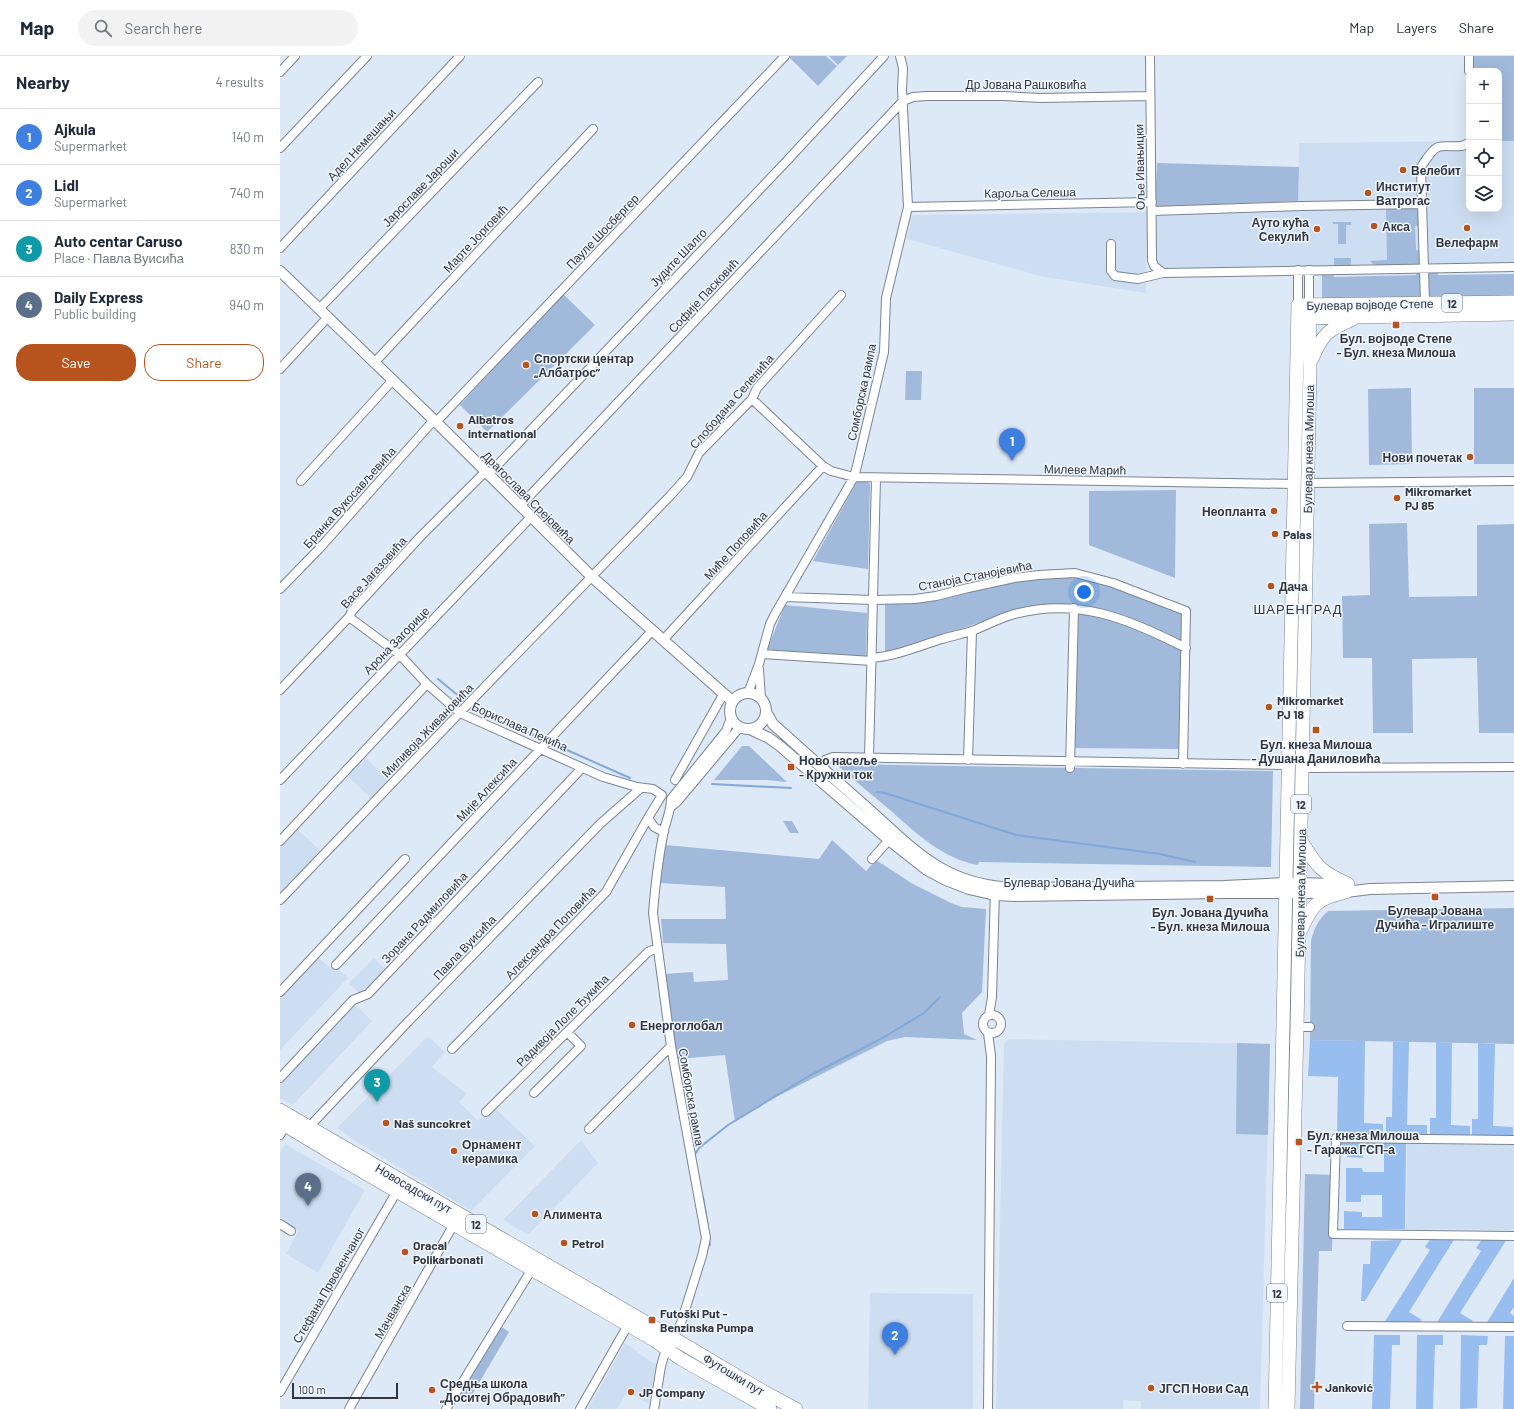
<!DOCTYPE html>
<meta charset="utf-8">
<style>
:root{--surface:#fff;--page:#f2f2f3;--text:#1f2937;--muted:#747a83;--line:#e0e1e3;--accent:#b7531c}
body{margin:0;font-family:Barlow,sans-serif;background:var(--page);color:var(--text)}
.controls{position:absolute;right:12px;top:12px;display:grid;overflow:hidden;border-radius:8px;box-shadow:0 4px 16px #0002}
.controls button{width:36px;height:36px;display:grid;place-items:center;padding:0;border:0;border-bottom:1px solid var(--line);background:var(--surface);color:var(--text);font:20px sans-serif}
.scale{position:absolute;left:12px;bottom:10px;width:106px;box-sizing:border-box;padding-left:4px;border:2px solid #33373d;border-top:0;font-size:11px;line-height:14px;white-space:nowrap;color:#33373d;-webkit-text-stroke:3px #eff6ff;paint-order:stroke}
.you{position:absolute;left:804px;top:536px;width:14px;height:14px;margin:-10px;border:3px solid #fff;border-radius:50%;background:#1a73e8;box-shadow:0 0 0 6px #1a73e833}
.badge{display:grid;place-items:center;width:26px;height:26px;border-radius:50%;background:var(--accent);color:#fff;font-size:13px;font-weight:700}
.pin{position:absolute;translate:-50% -33px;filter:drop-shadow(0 1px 2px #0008)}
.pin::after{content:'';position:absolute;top:21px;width:14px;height:12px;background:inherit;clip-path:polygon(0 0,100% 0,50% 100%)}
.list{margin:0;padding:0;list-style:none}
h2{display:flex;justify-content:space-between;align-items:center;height:52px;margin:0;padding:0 16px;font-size:17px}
h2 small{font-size:13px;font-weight:400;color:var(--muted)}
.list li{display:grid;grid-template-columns:26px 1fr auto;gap:12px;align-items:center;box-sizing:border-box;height:56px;padding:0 16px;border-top:1px solid var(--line)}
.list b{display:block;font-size:15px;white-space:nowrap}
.list p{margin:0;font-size:13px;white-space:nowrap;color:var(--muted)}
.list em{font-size:13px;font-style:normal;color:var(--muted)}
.actions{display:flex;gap:8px;padding:12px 16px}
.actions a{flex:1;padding:9px 0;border:1px solid var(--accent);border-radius:16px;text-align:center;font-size:14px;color:var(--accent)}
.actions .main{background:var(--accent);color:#fff}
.icon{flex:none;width:22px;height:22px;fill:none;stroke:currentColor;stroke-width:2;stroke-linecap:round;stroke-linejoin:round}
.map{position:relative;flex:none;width:1234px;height:1353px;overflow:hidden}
header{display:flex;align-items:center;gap:24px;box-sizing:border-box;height:56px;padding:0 20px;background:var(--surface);border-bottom:1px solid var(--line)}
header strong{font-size:19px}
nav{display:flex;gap:22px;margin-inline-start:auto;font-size:14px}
.search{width:280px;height:36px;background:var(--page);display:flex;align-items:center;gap:10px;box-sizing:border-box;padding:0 14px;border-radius:22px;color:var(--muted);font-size:15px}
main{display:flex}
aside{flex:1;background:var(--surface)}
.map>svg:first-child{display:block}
.built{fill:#cedef2}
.green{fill:#a1b9da}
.forest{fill:#98bdef}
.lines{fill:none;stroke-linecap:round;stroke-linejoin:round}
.stream{stroke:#83a8d8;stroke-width:2}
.minor-casing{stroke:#7a8491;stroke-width:10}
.tertiary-casing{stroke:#7a8491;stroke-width:12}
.primary-casing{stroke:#7a8491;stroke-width:14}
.minor{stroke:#fff;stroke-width:8}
.tertiary{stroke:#fff;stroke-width:10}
.primary{stroke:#fff;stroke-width:13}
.poi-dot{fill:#b7531c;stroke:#eff6ff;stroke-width:1.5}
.labels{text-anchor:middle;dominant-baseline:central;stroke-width:3;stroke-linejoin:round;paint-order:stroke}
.shield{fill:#eff6ff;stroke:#6b7077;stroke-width:1}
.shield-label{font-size:11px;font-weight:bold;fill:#33373d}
.street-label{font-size:12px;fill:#33373d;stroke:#eff6ff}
.poi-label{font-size:12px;font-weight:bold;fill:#33373d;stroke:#eff6ff;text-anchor:start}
.neighbourhood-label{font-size:13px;letter-spacing:1px;fill:#33373d;stroke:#eff6ff}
</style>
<header>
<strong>Map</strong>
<div class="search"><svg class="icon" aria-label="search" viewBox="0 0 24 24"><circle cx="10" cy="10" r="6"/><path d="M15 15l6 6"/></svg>Search here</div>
<nav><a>Map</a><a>Layers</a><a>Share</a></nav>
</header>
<main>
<aside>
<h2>Nearby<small>4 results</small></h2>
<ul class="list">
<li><span class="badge" style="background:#3f7fe0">1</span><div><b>Ajkula</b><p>Supermarket</p></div><em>140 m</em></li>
<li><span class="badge" style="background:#3f7fe0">2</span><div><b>Lidl</b><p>Supermarket</p></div><em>740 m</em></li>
<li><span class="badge" style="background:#0f9aa8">3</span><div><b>Auto centar Caruso</b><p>Place · Павла Вуисића</p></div><em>830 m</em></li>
<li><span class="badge" style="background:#5c6f8a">4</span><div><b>Daily Express</b><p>Public building</p></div><em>940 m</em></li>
</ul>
<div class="actions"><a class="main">Save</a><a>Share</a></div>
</aside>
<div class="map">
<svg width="1234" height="1353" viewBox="0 0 1234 1353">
<rect width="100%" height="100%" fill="#dee9f8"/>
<path class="built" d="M1189 85V153H1219V85H1234V209L875 215V151L1018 145 1019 87Z
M867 156 866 237 764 221 627 183 632 159Z
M82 699 111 725 93 744 65 718Z
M15 771 41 795 0 841V788Z
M38 901 50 912 53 908 68 922 0 994V941Z
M94 902 106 914 81 939 69 927Z
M74 947 92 965 13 1049 0 1042V1027Z
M148 980 165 996 152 1011 187 1038 179 1046 198 1065 214 1051 255 1090 191 1155 79 1087 57 1072Z
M729 983 990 988 980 1353H861V1345L843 1344V1353H716L724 988Z
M301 1084 318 1107 248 1179 223 1164Z
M5 1088 85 1134 38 1217 6 1198 18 1176 0 1165V1097Z
M1127 1088 1234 1089V1174L1126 1173Z
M590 1237 693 1238V1353H588Z
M345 1287 376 1309 369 1348 347 1336 337 1353H308Z"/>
<path class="green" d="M510 0H546L557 10 538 30 509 1Z
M549 0H567L558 9Z
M1191 0H1234V85H1219V15H1192Z
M877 107 1019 111 1018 145 875 151Z
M1106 151H1135L1139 153 1141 170H1135L1136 194H1142L1141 207 1139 208 1095 210 1090 205 1107 204Z
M1053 166H1071V169H1066V188H1058V168H1053Z
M1054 202H1071V210L1054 211Z
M1136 214H1141V240L1140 243 1042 247V216H1053L1054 221 1136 219Z
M1146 214H1157L1158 219 1234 218V244H1148Z
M283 238 315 269 207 376 180 349Z
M626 315H642L641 344H625Z
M1131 332 1132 408 1089 409 1088 333Z
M1194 332H1234V408H1194Z
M580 425H586L590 428 588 513 533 505 577 426Z
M896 434 895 522 809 489V435Z
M1127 467 1129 541 1197 540V469L1234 468V677H1199L1197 602 1132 603 1133 677H1093L1092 602H1063L1062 540 1090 539 1089 468Z
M793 519 831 530 904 558 903 588C874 575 845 558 813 552 762 542 730 556 683 572 658 581 632 589 605 597V546L736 524Z
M505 549 587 557 586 601 486 596Z
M796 555 815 559 869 577 902 594 900 693 793 692Z
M462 690H469L507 726 486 724H434Z
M556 708 993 715 991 811 699 806 698 809C663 803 636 777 610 754 592 739 574 724 556 708Z
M503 765H512L519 777H510Z
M552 784 586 815 596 804 633 828 671 847 682 851 706 853 702 936 682 957 684 978 697 984 625 981 607 985 476 1051 455 1066 445 999 397 1003 385 918 413 916 414 926 448 924 446 888 383 887 381 863H446L445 831 380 827 385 789 539 803Z
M1234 852V988L1030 984 1031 885C1034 873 1038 864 1048 855Z
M957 987 990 988 988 1079 956 1078Z
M1025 1118 1054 1119 1052 1195H1039L1034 1353H1020Z
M220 1270 229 1276 190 1342 186 1347C181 1345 178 1343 178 1338Z"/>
<path class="forest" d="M1030 984 1085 985 1084 1067 1103 1068V1080L1057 1079 1058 1021 1028 1020Z
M1113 986H1129L1127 1069H1147V1081L1106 1080V1061H1112Z
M1156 986 1172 987 1171 1069 1190 1070V1082L1150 1081V1062H1156Z
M1198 987 1215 988 1213 1070 1233 1071V1082H1192V1063H1198Z
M1057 1086 1126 1087 1125 1173H1064V1155L1082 1156V1161H1102V1139H1081V1146H1066V1112H1082L1083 1116H1104V1094H1083V1102L1067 1101V1096H1057Z
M1151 1182H1175L1129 1256 1142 1264 1139 1268 1104 1267 1150 1194 1145 1191Z
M1202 1183H1227L1180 1257 1193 1265 1190 1269 1156 1268 1201 1195 1196 1192Z
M1122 1184 1085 1245H1081L1083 1208H1090L1091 1185Z
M1234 1222V1251L1230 1257 1234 1260V1269L1206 1268Z
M1094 1279H1120V1289H1112L1110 1353H1092Z
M1137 1279H1163V1289H1155L1153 1353H1136Z
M1181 1279 1208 1280 1207 1289H1199L1197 1352 1180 1353Z
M1225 1280H1234V1353H1223Z"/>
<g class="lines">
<path class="stream" d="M158 623 186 646
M189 649 193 652 265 684
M269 686 350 722
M432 728 511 732
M597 736 605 737 736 779 880 798 915 806
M414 1100 419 1092 448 1069 529 1020 606 980 644 957 660 941
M423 1141 428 1171
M429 1183 430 1189"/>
<g class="minor-casing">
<path id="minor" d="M870 0 872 204 874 210 883 217
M1189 15V0
M0 16 15 0
M0 92 87 0
M628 151 872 146
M872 155 1023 150 1142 148
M831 188V215L835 220 858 223 883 217 1234 211
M0 192 180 0
M1029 214V249
M1145 247 1141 111C1146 104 1151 94 1158 91 1168 88 1182 94 1189 86
M1018 249V214
M39 253 258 26
M94 307 313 73
M0 313 48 261
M472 343 543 410 551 415 574 421 1014 428
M156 366 505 0
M208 419 503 109 604 0
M21 425 112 325
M1027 427 1234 425
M240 450 623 45 633 41 647 40H724L761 42 870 40
M0 533 39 493 154 364
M505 541 593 544 635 543 656 540 688 532 734 522 759 519 795 517 833 527 906 555 903 708
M69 561 119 598 147 628 180 657 323 721 357 731 373 733 382 739 368 762 374 771 384 776
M384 583 543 410
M482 598 592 605
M592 602C616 600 639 590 662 583 672 580 682 578 692 575 705 570 718 563 731 559 796 540 849 563 906 592
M479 613 481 642
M0 634 69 561 72 555 141 480 205 416
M468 637 479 608 490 568 495 558 574 421 577 410 604 296 606 242 628 151 622 33 623 12 620 0
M589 702 596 422
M688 704 692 575
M790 712 794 552
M1022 712 1234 711
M544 713 545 704 553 701 1009 709
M0 724 251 461
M395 724 444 637
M391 751 397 746 460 671
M0 785 147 628
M592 803 609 784
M0 844 191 645 390 440 407 421 419 397 472 343 477 332 561 239
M56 909 373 574
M0 936 125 803
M703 968a9 9 0 1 1 18 0a9 9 0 1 1-18 0Z
M709 959 712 941 715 834
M1017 971H1030
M172 993 326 836 368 762
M0 1022 73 944 88 938 302 712
M254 1037 301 990 287 976
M206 1056 368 896 377 892
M29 1071 124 970 321 767 361 732
M309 1073 391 990
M0 1079 7 1067
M1234 1084 1056 1082 1053 1178 1234 1180
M0 1168 11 1175
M1067 1270 1234 1271
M0 1336 117 1135
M69 1353 174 1168
M166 1353 252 1213
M300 1353 348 1269
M374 1353 381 1310 386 1293 401 1267 422 1200 426 1182 391 990 373 857C375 831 378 805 383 779 385 767 391 756 391 743L446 675 451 662
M708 1353 711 1000 708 977"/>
</g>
<g class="tertiary-casing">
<path id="tertiary" d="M0 215 156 366 312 521 452 645
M450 655a18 18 0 1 1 36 0a18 18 0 1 1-36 0Z
M486 656 493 668C523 695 553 722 584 749 635 794 662 829 735 832L944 830 1006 827 1064 828
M470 673 489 682 500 690 609 784 647 814 666 824 689 833 715 839 734 840 946 837H1031L1066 836 1090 833 1234 830"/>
</g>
<g class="primary-casing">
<path id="primary" d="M1022 262 1234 258
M1032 303C1043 277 1048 274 1073 263
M1021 785C1036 809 1040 816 1068 828
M1021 874C1033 847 1037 843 1066 836
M0 1054 393 1282 486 1337 516 1353
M0 1066 66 1106 374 1284 401 1303 490 1353
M995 1353 1018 249 1234 246
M1008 1353 1017 971 1030 311 1029 249"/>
</g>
<use href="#minor" class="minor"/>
<use href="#tertiary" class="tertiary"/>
<use href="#primary" class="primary"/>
</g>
<g class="poi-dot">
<circle cx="1123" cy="114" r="4"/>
<circle cx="1088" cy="137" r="4"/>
<circle cx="1094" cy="170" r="4"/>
<circle cx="1187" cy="172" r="4"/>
<circle cx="1037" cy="173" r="4"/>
<rect x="1112" y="265" width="8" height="8" rx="2"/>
<circle cx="246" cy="309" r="4"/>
<circle cx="180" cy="370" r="4"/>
<circle cx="1190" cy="401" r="4"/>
<circle cx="1117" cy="442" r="4"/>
<circle cx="994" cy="455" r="4"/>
<circle cx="995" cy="478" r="4"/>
<circle cx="991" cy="530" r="4"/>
<circle cx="989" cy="651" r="4"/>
<rect x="1032" y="670" width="8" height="8" rx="2"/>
<rect x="507" y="707" width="8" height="8" rx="2"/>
<rect x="1151" y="837" width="8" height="8" rx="2"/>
<rect x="926" y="839" width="8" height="8" rx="2"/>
<circle cx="352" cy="969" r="4"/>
<circle cx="106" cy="1067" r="4"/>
<rect x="1015" y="1082" width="8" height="8" rx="2"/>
<circle cx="174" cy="1095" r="4"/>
<circle cx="255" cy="1158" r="4"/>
<circle cx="284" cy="1187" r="4"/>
<circle cx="125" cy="1196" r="4"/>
<rect x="368" y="1260" width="8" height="8" rx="2"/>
<path d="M1035 1325h4v4h4v4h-4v4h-4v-4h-4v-4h4z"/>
<circle cx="871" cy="1332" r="4"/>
<circle cx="152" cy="1334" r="4"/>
<circle cx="351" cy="1336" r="4"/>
</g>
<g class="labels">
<g class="shield">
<rect x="1162" y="238" width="20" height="18" rx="3"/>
<rect x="1011" y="739" width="20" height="18" rx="3"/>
<rect x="186" y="1159" width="20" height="18" rx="3"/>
<rect x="987" y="1228" width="20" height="18" rx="3"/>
</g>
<g class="shield-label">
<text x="1172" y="247">12</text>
<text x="1021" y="748">12</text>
<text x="196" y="1168">12</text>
<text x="997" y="1237">12</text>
</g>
<g class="street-label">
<text x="746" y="28">Др Јована Рашковића</text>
<text transform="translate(81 88) rotate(-47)">Адел Немешањи</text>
<text transform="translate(859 111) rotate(-91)">Оље Ивањицки</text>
<text transform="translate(140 131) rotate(-46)">Јарославе Јароши</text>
<text transform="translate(750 136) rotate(-1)">Кароља Селеша</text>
<text transform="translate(322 175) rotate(-46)">Пауле Шосбергер</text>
<text transform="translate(195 182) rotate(-47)">Марте Јорговић</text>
<text transform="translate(398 201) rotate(-46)">Јудите Шалго</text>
<text transform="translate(423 239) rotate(-47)">Софије Пасковић</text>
<text transform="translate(1090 248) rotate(-1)">Булевар војводе Степе</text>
<text transform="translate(581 336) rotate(-78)">Сомборска рампа</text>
<text transform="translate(451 345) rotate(-49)">Слободана Селенића</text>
<text transform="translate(1028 393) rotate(-89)">Булевар кнеза Милоша</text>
<text transform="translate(805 413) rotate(1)">Милеве Марић</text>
<text transform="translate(69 441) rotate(-48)">Бранка Вукосављевића</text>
<text transform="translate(249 441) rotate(45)">Драгослава Срејовића</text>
<text transform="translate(455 489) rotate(-48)">Миће Поповића</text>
<text transform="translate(93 516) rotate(-48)">Васе Јагазовића</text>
<text transform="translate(695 519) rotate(-11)">Станоја Станојевића</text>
<text transform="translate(116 584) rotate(-46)">Арона Загорице</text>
<text transform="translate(240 670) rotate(24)">Борислава Пекића</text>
<text transform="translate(147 674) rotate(-46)">Миливоја Живановића</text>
<text transform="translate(206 733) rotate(-47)">Мије Алексића</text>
<text x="789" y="826">Булевар Јована Дучића</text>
<text transform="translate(1020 837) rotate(-89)">Булевар кнеза Милоша</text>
<text transform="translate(144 861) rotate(-47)">Зорана Радмиловића</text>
<text transform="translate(270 876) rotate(-46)">Александра Поповића</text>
<text transform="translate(184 891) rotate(-46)">Павла Вуисића</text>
<text transform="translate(282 964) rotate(-45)">Радивоја Лоле Ђукића</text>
<text transform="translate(412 1041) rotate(80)">Сомборска рампа</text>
<text transform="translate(134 1132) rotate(30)">Новосадски пут</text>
<text transform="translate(48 1229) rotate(-60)">Стефана Првовенчаног</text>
<text transform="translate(112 1255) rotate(-60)">Мачванска</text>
<text transform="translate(454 1318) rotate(31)">Футошки пут</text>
</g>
<g class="poi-label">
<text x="1131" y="114">Велебит</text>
<text x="1096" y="130">Институт<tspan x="1096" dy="14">Ватрогас</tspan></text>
<text x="1029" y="166" text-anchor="end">Ауто кућа<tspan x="1029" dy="14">Секулић</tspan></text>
<text x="1102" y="170">Акса</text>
<text x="1187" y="186" text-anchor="middle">Велефарм</text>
<text x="1116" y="282" text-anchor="middle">Бул. војводе Степе<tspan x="1116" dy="14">- Бул. кнеза Милоша</tspan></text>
<text x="254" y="302">Спортски центар<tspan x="254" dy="14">„Албатрос”</tspan></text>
<text x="188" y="363">Albatros<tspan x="188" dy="14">international</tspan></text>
<text x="1182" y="401" text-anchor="end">Нови почетак</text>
<text x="1125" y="435">Mikromarket<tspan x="1125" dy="14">PJ 85</tspan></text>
<text x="986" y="455" text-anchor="end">Неопланта</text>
<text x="1003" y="478">Palas</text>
<text x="999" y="530">Дача</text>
<text x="997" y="644">Mikromarket<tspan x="997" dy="14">PJ 18</tspan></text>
<text x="1036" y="688" text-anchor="middle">Бул. кнеза Милоша<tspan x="1036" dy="14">- Душана Даниловића</tspan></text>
<text x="519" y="704">Ново насеље<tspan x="519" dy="14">- Кружни ток</tspan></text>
<text x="1155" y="854" text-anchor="middle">Булевар Јована<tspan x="1155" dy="14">Дучића - Игралиште</tspan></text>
<text x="930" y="856" text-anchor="middle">Бул. Јована Дучића<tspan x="930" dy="14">- Бул. кнеза Милоша</tspan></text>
<text x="360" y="969">Енергоглобал</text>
<text x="114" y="1067">Naš suncokret</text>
<text x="1027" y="1079">Бул. кнеза Милоша<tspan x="1027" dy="14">- Гаража ГСП-а</tspan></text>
<text x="182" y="1088">Орнамент<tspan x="182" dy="14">керамика</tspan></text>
<text x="263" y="1158">Алимента</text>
<text x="292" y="1187">Petrol</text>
<text x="133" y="1189">Oracal<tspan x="133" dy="14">Polikarbonati</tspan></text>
<text x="380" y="1257">Futoški Put -<tspan x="380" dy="14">Benzinska Pumpa</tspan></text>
<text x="160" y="1327">Средња школа<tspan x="160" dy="14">„Доситеј Обрадовић”</tspan></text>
<text x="1045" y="1331">Janković</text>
<text x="879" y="1332">ЈГСП Нови Сад</text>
<text x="359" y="1336">JP Company</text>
</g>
<g class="neighbourhood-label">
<text x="1018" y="553">ШАРЕНГРАД</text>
</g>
</g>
</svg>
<div class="controls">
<button>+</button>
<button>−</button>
<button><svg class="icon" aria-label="locate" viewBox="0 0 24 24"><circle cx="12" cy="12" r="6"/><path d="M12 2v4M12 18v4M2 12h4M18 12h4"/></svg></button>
<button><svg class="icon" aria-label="layers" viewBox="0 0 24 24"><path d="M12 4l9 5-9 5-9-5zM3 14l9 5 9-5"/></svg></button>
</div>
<div class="scale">100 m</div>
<div class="you"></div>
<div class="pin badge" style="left:732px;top:405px;background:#3f7fe0">1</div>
<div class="pin badge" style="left:615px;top:1299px;background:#3f7fe0">2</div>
<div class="pin badge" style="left:97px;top:1046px;background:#0f9aa8">3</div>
<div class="pin badge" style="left:28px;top:1150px;background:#5c6f8a">4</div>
</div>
</main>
